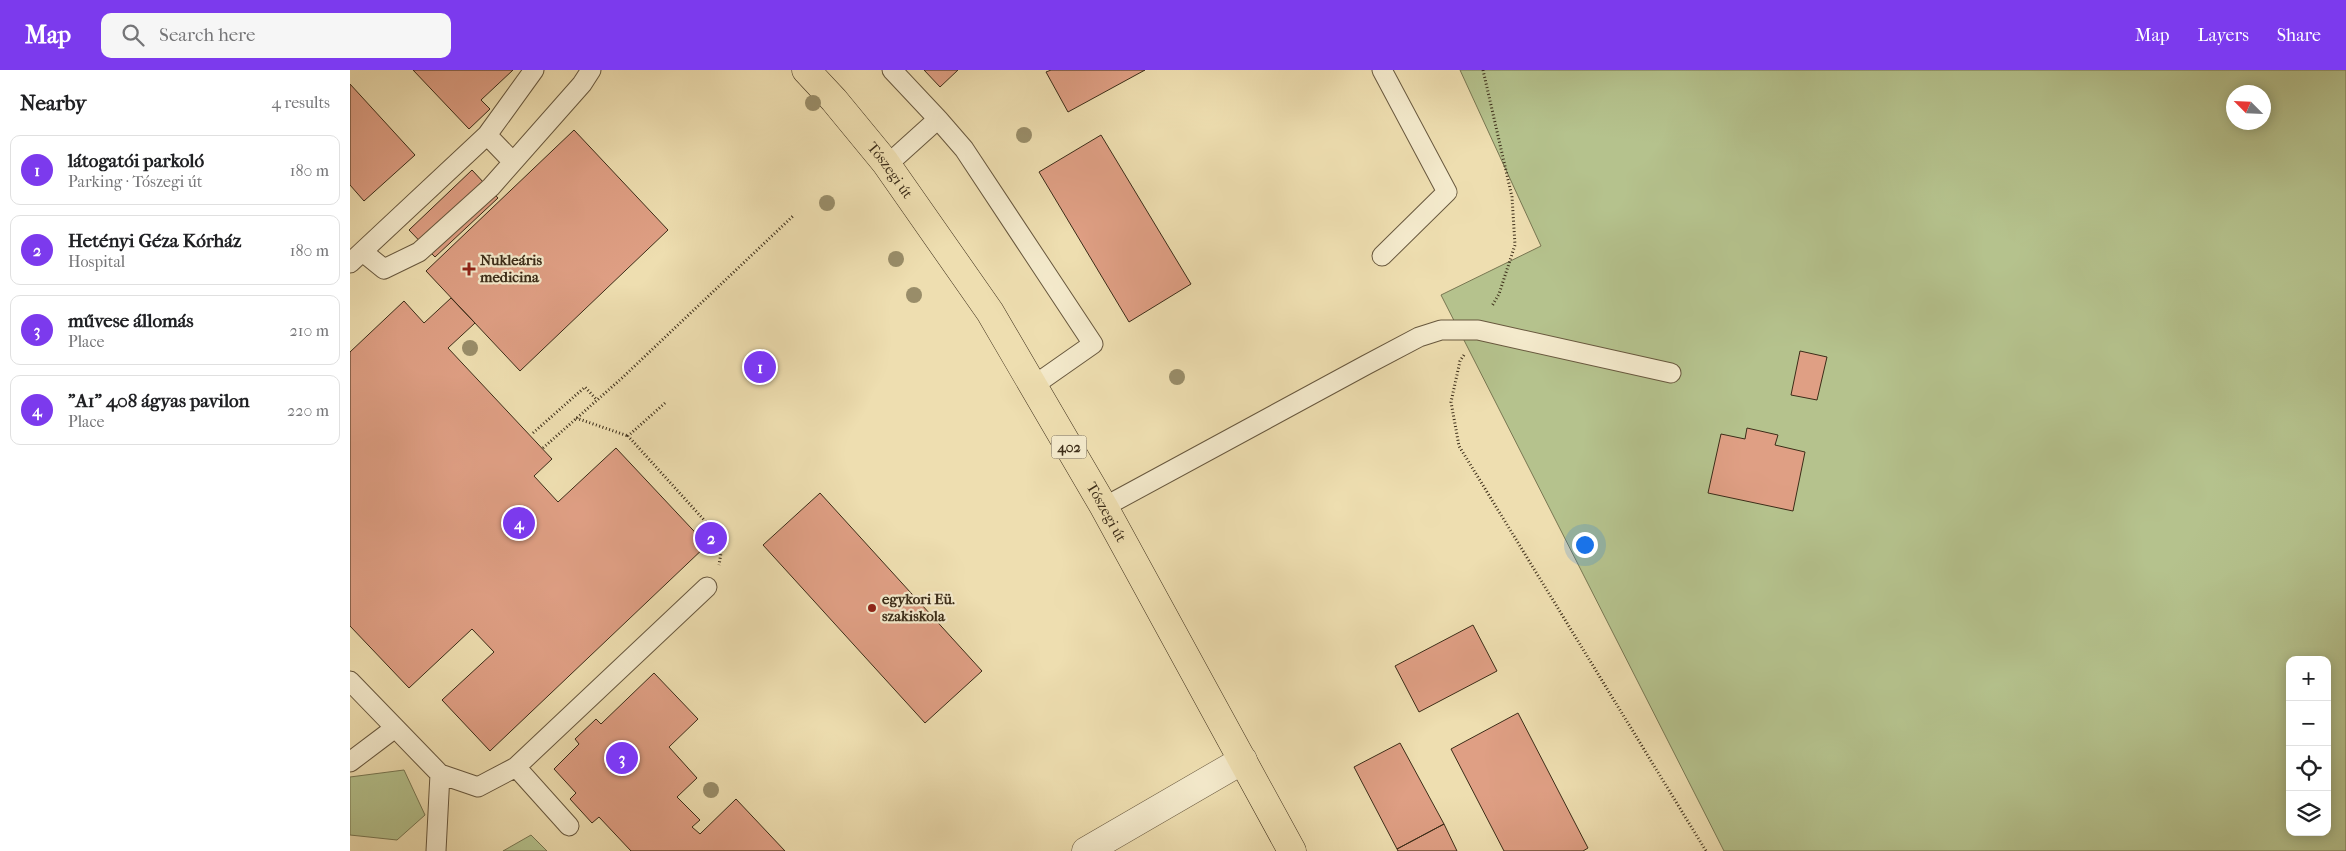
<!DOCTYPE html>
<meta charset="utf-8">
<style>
:root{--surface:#fff;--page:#f6f6f6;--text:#202124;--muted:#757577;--line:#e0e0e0;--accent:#7c3aed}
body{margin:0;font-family:"IM FELL French Canon",serif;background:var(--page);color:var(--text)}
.controls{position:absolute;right:15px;bottom:15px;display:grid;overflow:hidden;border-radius:10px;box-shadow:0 2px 12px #0003}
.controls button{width:45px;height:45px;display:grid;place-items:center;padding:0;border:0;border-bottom:1px solid var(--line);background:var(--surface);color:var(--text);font:25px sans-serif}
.compass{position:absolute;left:1876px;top:15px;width:45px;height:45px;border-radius:50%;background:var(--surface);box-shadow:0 2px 12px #0003;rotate:294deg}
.you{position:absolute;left:1234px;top:474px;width:18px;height:18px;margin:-12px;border:4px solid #fff;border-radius:50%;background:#1a73e8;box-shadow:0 0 0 8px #1a73e833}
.badge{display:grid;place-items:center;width:32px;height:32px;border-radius:50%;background:var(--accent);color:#fff;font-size:16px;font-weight:700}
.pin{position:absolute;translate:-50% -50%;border:2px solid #fff;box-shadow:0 1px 5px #0006}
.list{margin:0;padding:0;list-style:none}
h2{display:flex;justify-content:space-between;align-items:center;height:65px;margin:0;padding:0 20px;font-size:21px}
h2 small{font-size:16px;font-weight:400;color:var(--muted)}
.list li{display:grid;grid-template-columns:32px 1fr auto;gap:15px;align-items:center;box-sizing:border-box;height:70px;margin:0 10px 10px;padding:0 10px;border:1px solid var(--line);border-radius:10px}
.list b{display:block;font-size:19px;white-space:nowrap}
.list p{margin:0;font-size:16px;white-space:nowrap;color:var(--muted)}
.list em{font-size:16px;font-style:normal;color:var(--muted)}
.icon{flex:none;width:28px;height:28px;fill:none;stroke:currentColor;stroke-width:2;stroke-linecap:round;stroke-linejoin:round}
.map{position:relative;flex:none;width:1996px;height:781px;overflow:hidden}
header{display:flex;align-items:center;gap:30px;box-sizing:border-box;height:70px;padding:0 25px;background:var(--accent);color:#fff}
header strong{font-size:24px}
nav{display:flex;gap:28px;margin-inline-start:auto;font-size:18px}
.search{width:350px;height:45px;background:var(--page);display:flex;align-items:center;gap:12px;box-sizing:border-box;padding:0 18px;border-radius:10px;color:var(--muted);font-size:19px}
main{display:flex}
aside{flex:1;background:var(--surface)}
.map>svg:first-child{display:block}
.green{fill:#b5c28d;stroke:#787752;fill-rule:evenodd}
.building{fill:#df9f84;stroke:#3b2c18}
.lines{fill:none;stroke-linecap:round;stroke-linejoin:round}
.lane-casing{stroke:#68583e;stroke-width:21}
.street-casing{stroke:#68583e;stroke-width:29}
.primary-casing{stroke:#3b2c18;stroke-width:29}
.path{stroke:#3b2c18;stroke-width:3;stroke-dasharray:1 2.5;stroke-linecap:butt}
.lane{stroke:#f4eacc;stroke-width:19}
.street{stroke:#f4eacc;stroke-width:28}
.primary{stroke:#eedeb0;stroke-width:28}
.tree{fill:#998d69}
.poi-dot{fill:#8f2418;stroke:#f4eacc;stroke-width:2}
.labels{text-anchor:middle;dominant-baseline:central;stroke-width:4.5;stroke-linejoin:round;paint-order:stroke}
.shield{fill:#f4eacc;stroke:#72654e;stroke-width:1}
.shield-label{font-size:14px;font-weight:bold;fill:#3b2c18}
.street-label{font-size:15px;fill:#3b2c18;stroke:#f4eacc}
.poi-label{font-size:15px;font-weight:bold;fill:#3b2c18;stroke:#f4eacc;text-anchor:start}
</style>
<header>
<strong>Map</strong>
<div class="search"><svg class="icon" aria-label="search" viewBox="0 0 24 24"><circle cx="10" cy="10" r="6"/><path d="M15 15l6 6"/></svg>Search here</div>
<nav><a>Map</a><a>Layers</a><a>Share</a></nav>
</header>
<main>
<aside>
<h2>Nearby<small>4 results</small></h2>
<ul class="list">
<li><span class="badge">1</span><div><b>látogatói parkoló</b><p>Parking · Tószegi út</p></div><em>180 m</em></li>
<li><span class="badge">2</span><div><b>Hetényi Géza Kórház</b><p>Hospital</p></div><em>180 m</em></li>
<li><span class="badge">3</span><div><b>művese állomás</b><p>Place</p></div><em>210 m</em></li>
<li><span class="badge">4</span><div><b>&quot;A1&quot; 408 ágyas pavilon</b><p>Place</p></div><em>220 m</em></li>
</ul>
</aside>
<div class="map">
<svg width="1996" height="781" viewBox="0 0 1996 781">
<rect width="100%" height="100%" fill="#eedeb0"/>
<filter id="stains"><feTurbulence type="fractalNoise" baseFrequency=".004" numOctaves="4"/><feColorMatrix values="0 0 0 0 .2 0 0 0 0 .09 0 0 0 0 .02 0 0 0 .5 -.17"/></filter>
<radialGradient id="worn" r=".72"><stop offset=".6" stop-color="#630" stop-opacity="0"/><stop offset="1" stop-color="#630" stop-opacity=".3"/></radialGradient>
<path class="green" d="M1110 0H1996V781H1374L1091 225 1191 176ZM1884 22H1914V52H1884ZM1940 590H1977V762H1940Z
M54 700 75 745 47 770 0 765V707Z
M181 765 197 781H153Z"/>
<path class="building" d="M63 0H163L131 30 140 39 119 59Z
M574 0H608L590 17Z
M701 0H795L718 42 696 2Z
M0 14 65 85 14 131 0 115Z
M224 60 318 160 170 301 76 201Z
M751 65 841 214 779 252 689 102Z
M122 100 148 128 85 187 59 160Z
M101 228 125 253 98 278 202 389 184 406 208 432 266 378 357 475 140 681 92 630 144 582 122 559 59 618 0 556V282L54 231 74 253Z
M1450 281 1477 287 1467 330 1441 325Z
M1397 358 1428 365 1425 375 1455 382 1443 441 1358 423 1371 364 1395 369Z
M470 423 632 601 575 653 413 475Z
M1123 555 1147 601 1069 642 1045 596Z
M304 603 348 649 319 677 347 708 327 727 350 750 342 757 350 764 386 729 435 781H281L249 747 242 753 220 729 226 723 204 699 229 674 225 669 246 649 251 654Z
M1168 643 1238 778 1233 781H1154L1101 679Z
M1050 673 1094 754 1047 779 1004 697Z
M1094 754 1107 781H1048L1047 779Z"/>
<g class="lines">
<g class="lane-casing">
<path id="lane" d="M588 49 614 79 743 274 683 316
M137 65 163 92
M537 95 588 49 542 0
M13 182 34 199 69 182 141 117 232 14 241 0
M1032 186 1097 122 1032 0
M0 193 137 65 184 0
M754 437 1016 295 1069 267 1091 260H1128L1321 303
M0 611 90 704 128 717 166 697 357 517
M0 692 45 658
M166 697 219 756
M86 781 90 704"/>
</g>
<g class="street-casing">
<path id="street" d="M736 781 893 690"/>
</g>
<g class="primary-casing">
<g id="primary">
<path id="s1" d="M456 0 484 30 535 92 640 242 754 437 942 781"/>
</g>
</g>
<path class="path" d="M1133 0 1162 127 1165 175 1149 224 1142 236
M1114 285 1110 291 1101 332 1109 376 1356 781
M315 333 278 366 364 461 372 477 369 495
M226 348 278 366
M183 363 235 317 246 329
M193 378 272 308 443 146"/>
<use href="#lane" class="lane"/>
<use href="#street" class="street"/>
<use href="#primary" class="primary"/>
</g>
<g class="tree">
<circle cx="463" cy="33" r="8"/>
<circle cx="674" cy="65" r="8"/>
<circle cx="477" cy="133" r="8"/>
<circle cx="546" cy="189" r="8"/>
<circle cx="564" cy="225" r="8"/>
<circle cx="120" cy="278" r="8"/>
<circle cx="827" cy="307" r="8"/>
<circle cx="361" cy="720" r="8"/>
</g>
<g class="poi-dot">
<path d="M116.5 191.5h5v5h5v5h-5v5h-5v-5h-5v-5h5z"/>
<circle cx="522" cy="538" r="5"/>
</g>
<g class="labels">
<rect class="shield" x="701.5" y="365.5" width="35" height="23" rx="4"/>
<g class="shield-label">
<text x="719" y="377">402</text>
</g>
<g class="street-label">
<text stroke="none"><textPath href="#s1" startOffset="131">Tószegi út</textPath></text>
<text stroke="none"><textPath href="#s1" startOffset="536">Tószegi út</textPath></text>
</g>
<g class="poi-label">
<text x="130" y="190">Nukleáris<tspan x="130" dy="17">medicina</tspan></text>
<text x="532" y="529">egykori Eü.<tspan x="532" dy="17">szakiskola</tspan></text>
</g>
</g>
<rect width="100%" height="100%" filter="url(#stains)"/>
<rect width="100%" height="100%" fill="url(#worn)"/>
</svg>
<div class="controls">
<button>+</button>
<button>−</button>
<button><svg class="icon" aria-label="locate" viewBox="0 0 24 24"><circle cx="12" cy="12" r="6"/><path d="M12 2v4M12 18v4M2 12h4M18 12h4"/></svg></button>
<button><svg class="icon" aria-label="layers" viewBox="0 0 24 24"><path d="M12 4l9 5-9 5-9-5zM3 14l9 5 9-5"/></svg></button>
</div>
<svg class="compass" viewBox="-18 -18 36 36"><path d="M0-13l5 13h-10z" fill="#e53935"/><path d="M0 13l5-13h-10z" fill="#757577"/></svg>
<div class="you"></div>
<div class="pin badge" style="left:410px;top:297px">1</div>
<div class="pin badge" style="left:361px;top:468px">2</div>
<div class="pin badge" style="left:272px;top:688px">3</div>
<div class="pin badge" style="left:169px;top:453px">4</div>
</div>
</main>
